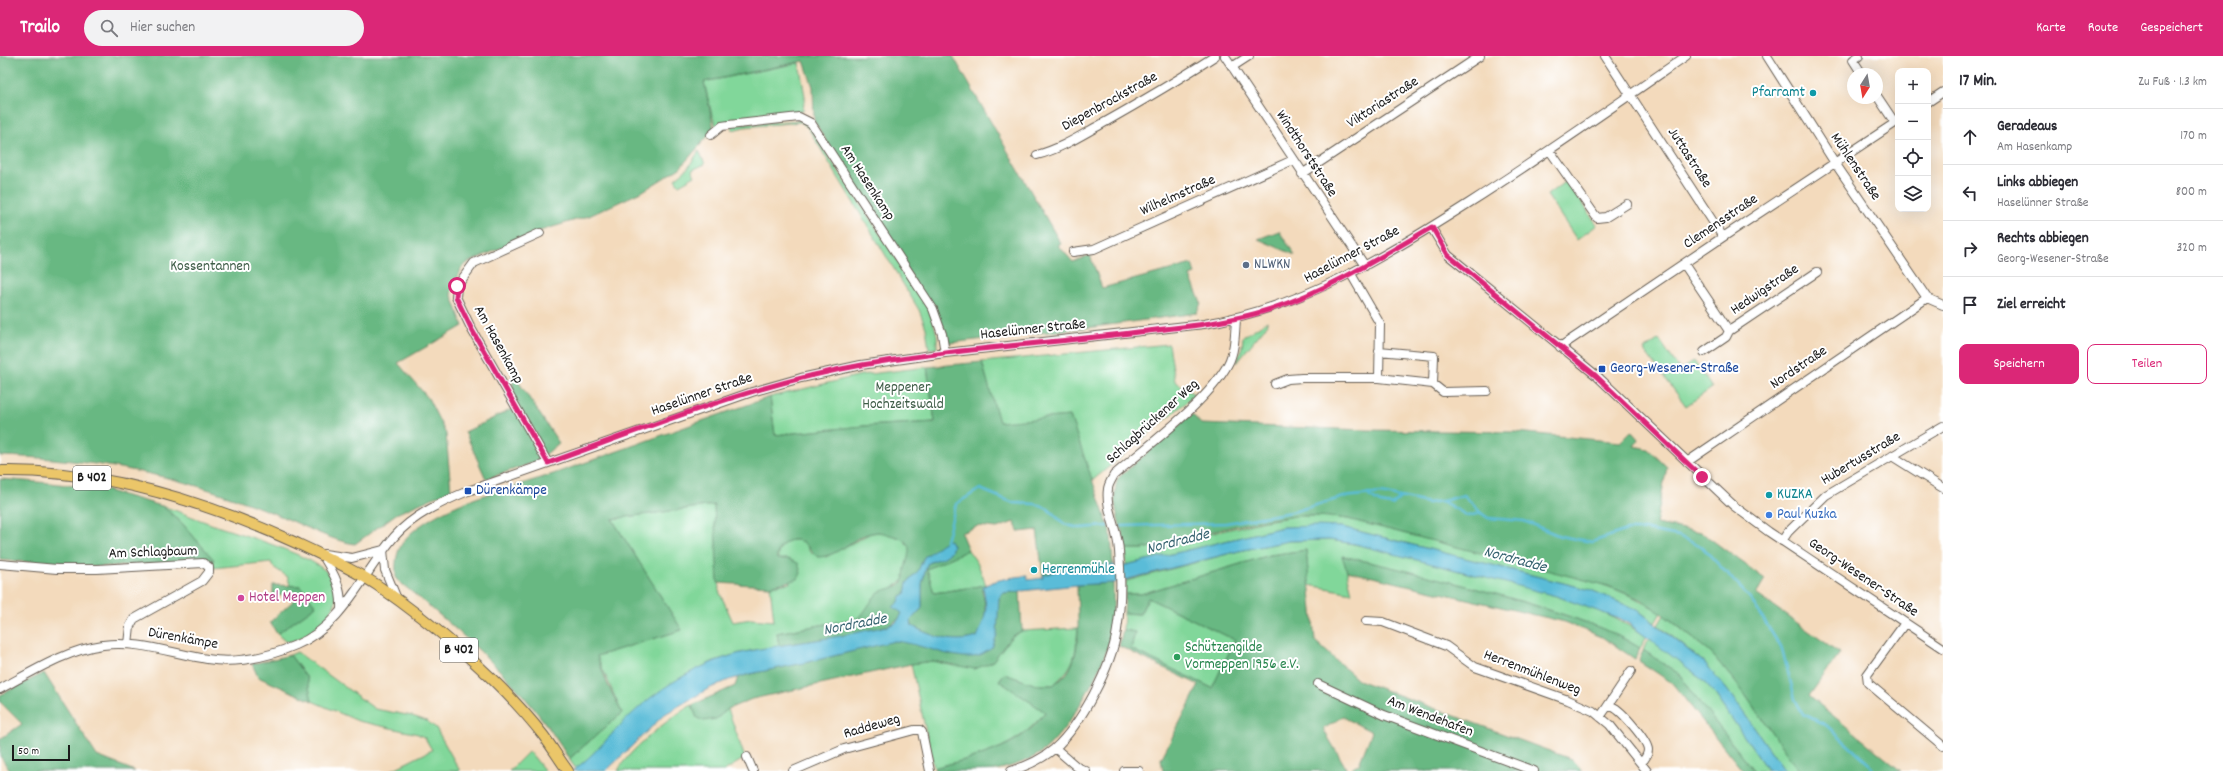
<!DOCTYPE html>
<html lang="de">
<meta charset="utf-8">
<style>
:root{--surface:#fff;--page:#f2f2f3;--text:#2b2b33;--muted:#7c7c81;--line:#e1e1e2;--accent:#db2777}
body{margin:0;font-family:Dekko,sans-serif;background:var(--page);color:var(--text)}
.controls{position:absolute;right:12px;top:12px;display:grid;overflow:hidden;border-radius:8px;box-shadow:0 4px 16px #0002}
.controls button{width:36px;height:36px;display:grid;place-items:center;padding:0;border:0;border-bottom:1px solid var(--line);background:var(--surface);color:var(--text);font:20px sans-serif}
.compass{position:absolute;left:1847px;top:12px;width:36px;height:36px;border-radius:50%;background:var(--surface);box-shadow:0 4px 16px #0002;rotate:191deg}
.scale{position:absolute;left:12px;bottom:10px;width:58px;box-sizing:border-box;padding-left:4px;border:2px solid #1c1c1c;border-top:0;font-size:11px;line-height:14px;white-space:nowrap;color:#1c1c1c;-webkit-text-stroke:3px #fff;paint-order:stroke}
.stop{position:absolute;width:12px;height:12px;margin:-9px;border:3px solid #db2777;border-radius:50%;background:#fff}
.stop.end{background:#db2777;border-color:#fff;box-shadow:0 1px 4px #0008}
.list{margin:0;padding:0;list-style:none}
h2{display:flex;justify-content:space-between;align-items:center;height:52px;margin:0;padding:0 16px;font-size:17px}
h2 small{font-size:13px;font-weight:400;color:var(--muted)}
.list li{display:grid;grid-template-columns:26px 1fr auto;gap:12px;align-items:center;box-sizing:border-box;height:56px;padding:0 16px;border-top:1px solid var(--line)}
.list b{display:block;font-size:15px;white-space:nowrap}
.list p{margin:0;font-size:13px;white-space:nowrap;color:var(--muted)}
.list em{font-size:13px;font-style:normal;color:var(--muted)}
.actions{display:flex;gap:8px;padding:12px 16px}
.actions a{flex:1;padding:9px 0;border:1px solid var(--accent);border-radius:8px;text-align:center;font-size:14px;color:var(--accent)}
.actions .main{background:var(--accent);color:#fff}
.icon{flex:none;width:22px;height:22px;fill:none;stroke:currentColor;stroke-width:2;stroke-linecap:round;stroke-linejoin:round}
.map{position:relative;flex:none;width:1943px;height:715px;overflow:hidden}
header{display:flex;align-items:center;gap:24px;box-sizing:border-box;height:56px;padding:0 20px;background:var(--accent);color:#fff}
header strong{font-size:19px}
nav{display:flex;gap:22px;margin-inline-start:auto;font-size:14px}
.search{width:280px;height:36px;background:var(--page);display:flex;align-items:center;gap:10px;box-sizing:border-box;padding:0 14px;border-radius:22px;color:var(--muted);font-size:15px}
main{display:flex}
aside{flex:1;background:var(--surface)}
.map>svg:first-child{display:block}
.green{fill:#81d79a;stroke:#4e7a5b}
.forest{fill:#68b882;stroke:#426a4f;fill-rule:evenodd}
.water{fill:#5abcd8;stroke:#3b6c7a}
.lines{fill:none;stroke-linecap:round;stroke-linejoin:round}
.stream{stroke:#5abcd8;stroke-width:2.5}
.minor-casing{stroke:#675e54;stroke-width:10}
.major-casing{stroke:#675e54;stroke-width:12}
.minor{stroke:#fff;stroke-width:8}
.major{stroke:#ebc669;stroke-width:10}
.route{stroke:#db2777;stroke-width:5}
.culture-dot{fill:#0f9aa8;stroke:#fff;stroke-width:1.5}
.service-dot{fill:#5c6f8a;stroke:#fff;stroke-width:1.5}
.transit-dot{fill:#1a4fb4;stroke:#fff;stroke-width:1.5}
.shop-dot{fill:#3f7fe0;stroke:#fff;stroke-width:1.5}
.hotel-dot{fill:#d1479c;stroke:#fff;stroke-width:1.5}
.leisure-dot{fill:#2e9e5b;stroke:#fff;stroke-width:1.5}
.labels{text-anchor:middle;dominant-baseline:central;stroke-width:4;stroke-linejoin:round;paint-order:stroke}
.shield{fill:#fff;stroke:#606060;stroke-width:1}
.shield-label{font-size:14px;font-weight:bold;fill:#1c1c1c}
.culture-label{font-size:15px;fill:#0d838f;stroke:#fff;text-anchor:start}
.street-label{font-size:15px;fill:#1c1c1c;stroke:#fff}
.service-label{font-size:15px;fill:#4e5e75;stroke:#fff;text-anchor:start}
.park-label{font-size:15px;fill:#3f5d48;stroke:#fff}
.transit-label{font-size:15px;fill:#164399;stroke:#fff;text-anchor:start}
.shop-label{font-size:15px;fill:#366cbe;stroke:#fff;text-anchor:start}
.hotel-label{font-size:15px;fill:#b23c85;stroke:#fff;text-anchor:start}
.leisure-label{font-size:15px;fill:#27864d;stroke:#fff;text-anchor:start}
.water-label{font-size:16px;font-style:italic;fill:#386471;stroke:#fff}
</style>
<header>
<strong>Trailo</strong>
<div class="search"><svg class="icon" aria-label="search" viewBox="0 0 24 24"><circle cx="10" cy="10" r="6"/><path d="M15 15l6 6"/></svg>Hier suchen</div>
<nav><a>Karte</a><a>Route</a><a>Gespeichert</a></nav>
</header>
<main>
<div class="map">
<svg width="1943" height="715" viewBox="0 0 1943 715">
<rect width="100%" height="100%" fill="#fff"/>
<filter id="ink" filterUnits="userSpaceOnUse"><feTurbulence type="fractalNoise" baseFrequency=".025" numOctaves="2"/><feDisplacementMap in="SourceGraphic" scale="8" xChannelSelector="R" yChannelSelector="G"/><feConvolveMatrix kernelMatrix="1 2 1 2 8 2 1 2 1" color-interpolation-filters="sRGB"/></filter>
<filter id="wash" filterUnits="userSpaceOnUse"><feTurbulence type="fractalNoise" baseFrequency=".012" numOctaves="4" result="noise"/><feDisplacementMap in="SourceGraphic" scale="16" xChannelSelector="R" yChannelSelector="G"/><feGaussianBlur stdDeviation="0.9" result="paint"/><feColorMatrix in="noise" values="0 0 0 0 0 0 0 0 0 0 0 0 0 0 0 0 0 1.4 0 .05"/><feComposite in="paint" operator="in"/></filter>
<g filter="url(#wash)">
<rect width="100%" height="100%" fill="#f3dabc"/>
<path class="green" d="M799 7 805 40 803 54 716 70 712 59 704 26Z
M802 64 809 70 930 254 937 279V292L929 293 926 272 919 254 808 72 801 66 744 71 733 74 731 69Z
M699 95 705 108 692 114 695 120 679 129 675 123 687 113Z
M1567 124 1597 169 1577 184 1547 139Z
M1267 265 1268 268 1236 307 1242 291 1243 281Z
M1659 283 1680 314 1694 305 1712 332 1686 350 1644 294Z
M1169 288 1175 325 1195 339 1092 425 1070 360 999 367 982 306Z
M927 311 935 366 863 370 775 379 770 341 861 319Z
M714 449 719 535 733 566 751 563 774 565 770 530 790 527 788 503 778 504C776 490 790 479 803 486 807 489 809 496 814 498 817 499 822 500 826 501L871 477 881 476 902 482 909 490 911 495 903 524 892 533 879 536 874 541 867 554 859 562 777 577 779 590 744 596 714 605 684 620 576 713 569 703 622 657 597 600 682 574 612 463Z
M162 450C179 455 194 462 211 468 238 478 318 499 332 522 339 534 337 549 329 559 320 571 301 585 286 586L277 578 316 550 300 530H290L288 521 273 511 271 506 213 512 208 508 214 504 181 466Z
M1296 460H1324L1348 463C1403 477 1458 491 1513 505 1564 518 1617 527 1661 557L1655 567 1639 555 1591 534 1342 471H1283L1126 509V493H1143L1265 465Z
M1329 484C1373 490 1416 503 1459 515 1523 531 1591 543 1647 581L1640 592C1606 571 1571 561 1534 549 1471 530 1407 515 1343 500L1352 537 1309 529 1306 494 1270 499 1141 538H1125L1126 525 1239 495 1289 485Z
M968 494 978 508 986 529 934 537 927 513Z
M1148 542 1235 584 1212 632 1131 593 1135 576 1123 574 1124 557 1140 558Z
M1664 559 1712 598 1741 633 1799 715H1785L1728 635 1706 608 1658 569Z
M1078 572C1075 601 1076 609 1053 629H1037L1004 618 999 624 1045 656C1016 694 978 700 934 712L911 608 932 605 954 610 992 606 1012 580 1022 575Z
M1649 582 1697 619 1715 638 1768 715H1754L1685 628 1682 620 1643 594Z
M297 596 375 653 412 660 427 665 436 672 460 715H390L432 694 425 682 418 678 358 665 312 645 307 622 290 599Z
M692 649 697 662 716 663 728 653 745 702 724 715H618C626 696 673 659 692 649Z
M529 695 545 715H509Z"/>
<path class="forest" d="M0 0H953L1061 188 1058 189 1073 206 1090 199 1102 232 1192 208 1195 218 1190 220 1201 247 1197 257 1094 271 949 287 946 276 814 65 813 31 804 5 704 26 714 73 680 112 643 135 589 160 543 174 469 206 462 211 451 237 463 270 398 307 428 342 446 378 451 434 396 458 355 488C333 485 311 473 290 464 266 454 241 444 216 436 147 413 72 402 0 400Z
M1279 175 1295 199 1258 183Z
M982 306 999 366 1070 360 1111 478 1113 510H1075L1043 519 1037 474 1019 476 1014 466 997 472 978 470 961 477 968 494 927 513 934 537 986 529 982 535C987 551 986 566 977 581 954 588 933 581 912 570L911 564 922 552V528L927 508C937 502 950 503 953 490L950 485H946L933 496 924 501 918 515 907 527 905 538 900 541 899 554 902 557 900 562 889 569 854 578 779 590 777 577 859 562C866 555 874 539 879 536 887 532 899 533 903 524 905 520 904 516 905 512 911 492 913 485 890 479 884 477 879 475 872 477 853 480 839 501 818 501 812 497 809 491 804 487 791 478 776 490 777 503H788L798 507 801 517 798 523 770 530 718 527 714 449 612 463 682 574 597 600 607 627 622 657 569 703C526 630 461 576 396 523 395 504 396 491 411 477 449 444 506 434 553 418 625 393 697 366 770 341L775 379 863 370 935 366 927 311Z
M512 316 559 387 538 405 486 423 465 376 514 352Z
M1192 358 1201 368 1366 374 1516 376 1620 386 1631 375 1639 384 1634 390 1648 393 1667 411 1656 468 1701 476 1765 523 1756 538 1840 597 1809 640 1901 715H1799L1741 633 1712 598 1672 565 1642 544 1608 530 1348 463C1331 461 1314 459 1296 460 1247 464 1192 482 1143 493H1126C1121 467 1109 448 1118 422Z
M0 423 50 427 102 433 162 450 181 466 214 504 97 511 0 504Z
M1306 494 1315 585 1358 624 1571 703 1583 715H1163L1161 703 1199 629 1119 590 1123 574 1135 576 1131 593 1212 632 1235 584 1148 542 1140 558 1124 557 1125 538H1141L1270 499ZM1343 661 1372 676 1359 708 1348 715 1323 673Z
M1342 500C1407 514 1471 530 1533 549 1571 561 1606 571 1640 592L1635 603 1602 581 1565 566 1347 515Z
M1113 527C1113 542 1114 558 1112 573 1108 606 1067 680 1039 698 1026 706 1010 711 996 714 980 715 953 715 935 715L934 712C974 701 1021 693 1045 656L999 625 1004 618 1037 629H1053C1058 625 1064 621 1067 617 1083 596 1077 553 1077 529Z
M273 529 300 530 316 550 277 578 270 566 293 545 288 540 273 539Z
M1020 536 1022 575 1012 580 992 606 975 613 933 605 911 608 752 643 728 653 716 663 704 665 697 662 692 649 735 630 738 621C772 612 808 607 842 598 859 594 877 585 895 585 925 584 954 608 983 597L997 559 999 542 1003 537Z
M1643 594 1682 620 1685 628 1754 715H1743L1672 627 1639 605Z
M290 599 307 622 312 645 258 621 252 608Z
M44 617 97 700 135 715H10L0 700V683L22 668 0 646V639Z"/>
<path class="water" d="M1317 470 1342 471 1591 534 1639 555 1706 608 1728 635 1785 715H1768L1715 638 1697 619 1625 565 1556 540 1355 488 1329 484 1289 485 1239 495 1113 527 1077 529 1003 537 999 542 997 579 992 592C986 596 979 601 972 601 952 603 918 587 895 585L809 606 750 618 729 624 708 633 665 658 606 715H572C595 699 613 675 634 656 664 628 705 605 745 596 786 587 828 584 868 574 876 572 888 571 895 567 899 564 900 561 902 557L893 551 899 546 900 541 905 538 907 527 918 515 924 501C932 497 942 485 950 484L953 490C950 503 937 502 927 508L922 528V552L911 564 912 570C933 581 954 588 977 581L984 564 986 550 983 531C991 524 1017 520 1027 520L1028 524 1043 522V519L1075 510 1126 509 1283 471Z"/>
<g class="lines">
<path class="stream" d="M1369 440 1380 447 1392 449 1400 442
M1443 445 1464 439 1481 457
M1122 470 1226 467 1292 456 1344 441 1381 437 1428 447 1442 445 1468 460 1481 457 1488 462 1524 465 1560 480 1592 486 1627 474H1647L1679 480 1703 492 1750 542 1782 593 1795 643 1803 658 1826 669 1869 708 1873 715
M946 485 956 448 980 433 1014 447 1036 448 1048 453 1064 468 1079 472 1108 470"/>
</g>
</g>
<g filter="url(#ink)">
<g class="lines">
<g class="minor-casing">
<path id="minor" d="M1225 0 1365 210
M1605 0 1723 181
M1767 0 1835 107 1927 242 1943 249
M1859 0 1853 4 1862 18
M1232 11 1249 0
M1877 40 1895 67
M1928 46 1943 36
M711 79 722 70 729 69 799 61 811 67 933 253 942 278 945 297
M1550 95 1597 162 1606 161 1627 148
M1037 99C1060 93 1080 80 1100 69 1139 47 1178 24 1215 0
M1302 118 1480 0
M1431 171 1448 199 1597 320 1734 450 1769 476 1943 592
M540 177 474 207 457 230 456 241 472 274 548 407
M1073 196 1094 193 1293 104
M1684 208 1729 275
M1351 218 1380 268 1379 322
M1560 291 1723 181 1898 65
M1379 295 1434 300 1433 328
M1704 296 1726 281 1729 275 1817 216
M1275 328 1288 323 1302 322H1379L1433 328 1443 336 1487 335
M1892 400 1943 432
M1687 406 1927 242
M1782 485 1788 476 1826 439 1943 370
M383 494 385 514 397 543
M324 498 352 502 383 494
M323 500C334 518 342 531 341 553
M0 508 57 513H97L203 507 209 511V516L202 525 134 563 130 570 128 588
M1366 565 1383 566 1446 590 1475 611 1568 644 1593 655 1610 669 1647 715
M1905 567 1867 619 1868 627 1943 690
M1318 628 1384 659 1534 715
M0 633C32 616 66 594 103 589 138 584 173 598 207 603 237 608 268 601 296 589 343 570 363 517 394 481 413 459 442 446 468 435L752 336 801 322 861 309 945 297 1204 268C1302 252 1386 200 1469 147 1543 100 1614 50 1686 0
M1607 651 1631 615
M1600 661 1607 651C1608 651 1612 651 1613 651 1621 654 1648 685 1648 694 1648 699 1645 703 1641 707
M1055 692 1077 711 1086 715
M747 701 753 715
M793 715 844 693 914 674H920L922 676 930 715
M1011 715C1027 710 1041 704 1054 693 1081 669 1112 610 1117 574 1121 549 1121 520 1119 495 1118 474 1105 453 1108 433 1108 429 1112 423 1114 419 1147 390 1208 346 1228 308 1235 295 1235 277 1236 263
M1124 715H1139"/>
</g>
<g class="major-casing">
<path id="major" d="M0 415C102 413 202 444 294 486 322 499 351 512 377 529 434 568 500 624 543 679 552 691 559 703 568 715"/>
</g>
<use href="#minor" class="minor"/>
<use href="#major" class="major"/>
</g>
</g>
<g class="lines" filter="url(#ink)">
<path class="route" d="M457 230 456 241 472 274 548 407C651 370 754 328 862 309 953 293 1046 288 1138 276 1183 271 1228 267 1271 253 1328 234 1379 202 1432 171L1448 199 1596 320 1702 421"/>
</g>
<g class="culture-dot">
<circle cx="1813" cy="37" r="4"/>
<circle cx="1769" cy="439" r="4"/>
<circle cx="1034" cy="514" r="4"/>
</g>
<circle class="service-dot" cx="1246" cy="209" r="4"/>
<g class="transit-dot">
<rect x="1598" y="309" width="8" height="8" rx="2"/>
<rect x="464" y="431" width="8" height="8" rx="2"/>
</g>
<circle class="shop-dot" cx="1769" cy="459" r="4"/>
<circle class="hotel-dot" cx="241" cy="542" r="4"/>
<circle class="leisure-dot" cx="1177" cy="601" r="4"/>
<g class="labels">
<g class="shield">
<rect x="73" y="410" width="38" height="24" rx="3"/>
<rect x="440" y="582" width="38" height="24" rx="3"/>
</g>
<g class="shield-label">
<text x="92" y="422">B 402</text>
<text x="459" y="594">B 402</text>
</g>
<g class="culture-label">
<text x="1805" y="37" text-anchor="end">Pfarramt</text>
<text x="1777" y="439">KUZKA</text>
<text x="1042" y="514">Herrenmühle</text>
</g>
<g class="street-label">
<text transform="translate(1110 46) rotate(-29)">Diepenbrockstraße</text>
<text transform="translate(1383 47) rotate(-33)">Viktoriastraße</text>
<text transform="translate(1306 98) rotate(57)">Windthorststraße</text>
<text transform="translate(1689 102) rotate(57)">Juttastraße</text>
<text transform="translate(1855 111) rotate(56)">Mühlenstraße</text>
<text transform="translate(867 127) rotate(57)">Am Hasenkamp</text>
<text transform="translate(1178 140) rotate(-24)">Wilhelmstraße</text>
<text transform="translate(1721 166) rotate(-34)">Clemensstraße</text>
<text transform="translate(1352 199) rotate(-28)">Haselünner Straße</text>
<text transform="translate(1765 234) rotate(-34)">Hedwigstraße</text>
<text transform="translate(1033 274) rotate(-6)">Haselünner Straße</text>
<text transform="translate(498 289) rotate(61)">Am Hasenkamp</text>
<text transform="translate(1799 312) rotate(-34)">Nordstraße</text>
<text transform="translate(702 339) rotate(-19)">Haselünner Straße</text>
<text transform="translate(1153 366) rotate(-42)">Schlagbrückener Weg</text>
<text transform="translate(1861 403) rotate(-31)">Hubertusstraße</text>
<text transform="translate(153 497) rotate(-2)">Am Schlagbaum</text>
<text transform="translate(1863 522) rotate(34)">Georg-Wesener-Straße</text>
<text transform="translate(183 583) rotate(10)">Dürenkämpe</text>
<text transform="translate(1532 617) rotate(21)">Herrenmühlenweg</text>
<text transform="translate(1430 661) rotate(21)">Am Wendehafen</text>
<text transform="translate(872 671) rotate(-16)">Raddeweg</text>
</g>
<g class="service-label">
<text x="1254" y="209">NLWKN</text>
</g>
<g class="park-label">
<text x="210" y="211">Kossentannen</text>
<text x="903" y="332">Meppener<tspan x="903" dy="17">Hochzeitswald</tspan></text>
</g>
<g class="transit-label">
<text x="1610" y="313">Georg-Wesener-Straße</text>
<text x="476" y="435">Dürenkämpe</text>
</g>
<g class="shop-label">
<text x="1777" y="459">Paul Kuzka</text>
</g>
<g class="hotel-label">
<text x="249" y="542">Hotel Meppen</text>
</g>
<g class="leisure-label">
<text x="1185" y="592">Schützengilde<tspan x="1185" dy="17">Vormeppen 1956 e.V.</tspan></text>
</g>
<g class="water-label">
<text transform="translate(1178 486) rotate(-14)">Nordradde</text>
<text transform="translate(1515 504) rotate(15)">Nordradde</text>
<text transform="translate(855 569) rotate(-11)">Nordradde</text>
</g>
</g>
</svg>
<div class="controls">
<button>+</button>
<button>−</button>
<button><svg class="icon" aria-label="locate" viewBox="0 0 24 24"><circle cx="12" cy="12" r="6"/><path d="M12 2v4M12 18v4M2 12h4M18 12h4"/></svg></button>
<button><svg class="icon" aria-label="layers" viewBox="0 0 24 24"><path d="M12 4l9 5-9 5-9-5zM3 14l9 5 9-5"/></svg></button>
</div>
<svg class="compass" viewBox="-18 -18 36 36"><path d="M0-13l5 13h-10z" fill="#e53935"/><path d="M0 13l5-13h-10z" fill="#7c7c81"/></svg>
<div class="scale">50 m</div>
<div class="stop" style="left:457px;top:230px"></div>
<div class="stop end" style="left:1702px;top:421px"></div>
</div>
<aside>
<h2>17 Min.<small>Zu Fuß · 1.3 km</small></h2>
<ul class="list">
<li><svg class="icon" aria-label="ahead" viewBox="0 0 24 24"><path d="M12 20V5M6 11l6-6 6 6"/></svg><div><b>Geradeaus</b><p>Am Hasenkamp</p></div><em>170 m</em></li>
<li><svg class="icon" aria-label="left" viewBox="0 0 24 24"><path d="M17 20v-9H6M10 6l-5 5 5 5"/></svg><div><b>Links abbiegen</b><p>Haselünner Straße</p></div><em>800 m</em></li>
<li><svg class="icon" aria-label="right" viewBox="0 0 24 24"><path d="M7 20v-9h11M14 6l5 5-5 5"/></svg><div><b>Rechts abbiegen</b><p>Georg-Wesener-Straße</p></div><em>320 m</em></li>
<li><svg class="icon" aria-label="arrive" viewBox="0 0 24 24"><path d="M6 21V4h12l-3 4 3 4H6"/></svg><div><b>Ziel erreicht</b></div></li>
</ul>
<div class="actions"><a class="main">Speichern</a><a>Teilen</a></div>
</aside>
</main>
